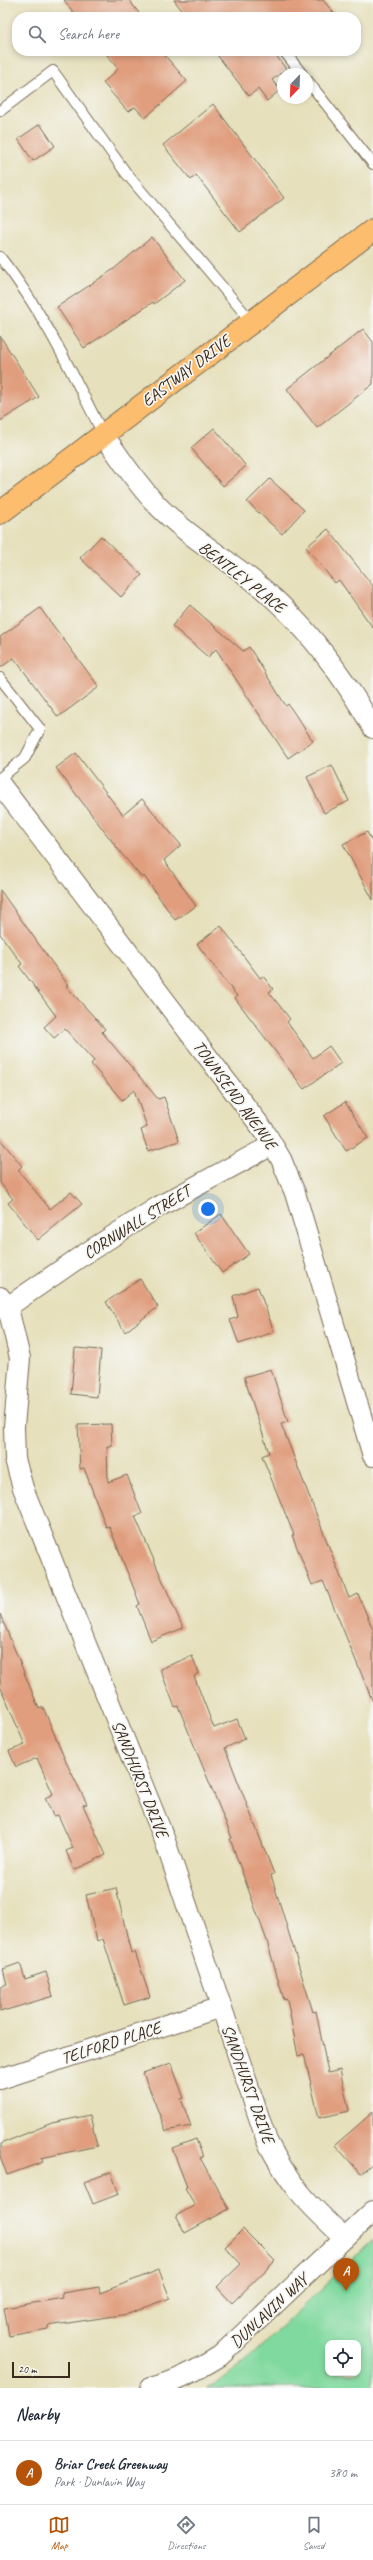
<!DOCTYPE html>
<meta charset="utf-8">
<style>
:root{--surface:#fff;--page:#f2f2f3;--text:#1f2937;--muted:#747a83;--line:#e0e1e3;--accent:#b45309}
body{margin:0;font-family:Caveat,sans-serif;background:var(--page);color:var(--text)}
.controls{position:absolute;right:12px;bottom:12px;display:grid;overflow:hidden;border-radius:8px;box-shadow:0 2px 6px #0003}
.controls button{width:36px;height:36px;display:grid;place-items:center;padding:0;border:0;border-bottom:1px solid var(--line);background:var(--surface);color:var(--text);font:20px sans-serif}
.compass{position:absolute;left:277px;top:68px;width:36px;height:36px;border-radius:50%;background:var(--surface);box-shadow:0 2px 6px #0003;rotate:203deg}
.scale{position:absolute;left:12px;bottom:10px;width:58px;box-sizing:border-box;padding-left:4px;border:2px solid #3b2a1e;border-top:0;font-size:11px;line-height:14px;white-space:nowrap;color:#3b2a1e;-webkit-text-stroke:3px #f6f6f2;paint-order:stroke}
.you{position:absolute;left:208px;top:1209px;width:14px;height:14px;margin:-10px;border:3px solid #fff;border-radius:50%;background:#1a73e8;box-shadow:0 0 0 6px #1a73e833}
.badge{display:grid;place-items:center;width:26px;height:26px;border-radius:50%;background:var(--accent);color:#fff;font-size:13px;font-weight:700}
.pin{position:absolute;translate:-50% -33px;filter:drop-shadow(0 1px 2px #0008)}
.pin::after{content:'';position:absolute;top:21px;width:14px;height:12px;background:inherit;clip-path:polygon(0 0,100% 0,50% 100%)}
.list{margin:0;padding:0;list-style:none}
h2{display:flex;justify-content:space-between;align-items:center;height:52px;margin:0;padding:0 16px;font-size:17px}
h2 small{font-size:13px;font-weight:400;color:var(--muted)}
.list li{display:grid;grid-template-columns:26px 1fr auto;gap:12px;align-items:center;box-sizing:border-box;height:64px;padding:0 16px;border-top:1px solid var(--line)}
.list b{display:block;font-size:15px;white-space:nowrap}
.list p{margin:0;font-size:13px;white-space:nowrap;color:var(--muted)}
.list em{font-size:13px;font-style:normal;color:var(--muted)}
.icon{flex:none;width:22px;height:22px;fill:none;stroke:currentColor;stroke-width:2;stroke-linecap:round;stroke-linejoin:round}
.map{position:relative;flex:none;width:373px;height:2388px;overflow:hidden}
.search{position:absolute;background:var(--surface);box-shadow:0 2px 6px #0003;left:12px;right:12px;top:12px;height:44px;display:flex;align-items:center;gap:10px;box-sizing:border-box;padding:0 14px;border-radius:16px;color:var(--muted);font-size:15px}
.sheet{height:116px;background:var(--surface)}
nav{display:flex;justify-content:space-around;align-items:center;box-sizing:border-box;height:56px;border-top:1px solid var(--line);background:var(--surface);font-size:11px;color:var(--muted)}
nav a{display:grid;justify-items:center;gap:2px}
nav .on{color:var(--accent)}
.map>svg:first-child{display:block}
.green{fill:#80d99e;stroke:#5e825e;fill-rule:evenodd}
.building{fill:#e09e7e}
.lines{fill:none;stroke-linecap:round;stroke-linejoin:round}
.service-casing{stroke:#776a55;stroke-width:12}
.minor-casing{stroke:#776a55;stroke-width:22}
.primary-casing{stroke:#776a55;stroke-width:24}
.service{stroke:#fff;stroke-width:10}
.minor{stroke:#fff;stroke-width:20}
.primary{stroke:#fcbd6e;stroke-width:22}
.labels{text-anchor:middle;dominant-baseline:central;stroke-width:3.5;stroke-linejoin:round;paint-order:stroke}
.street-label{font-size:17px;fill:#3b2a1e;stroke:#f6f6f2}
</style>
<div class="map">
<svg width="373" height="2388" viewBox="0 0 373 2388">
<rect width="100%" height="100%" fill="#f6f6f2"/>
<filter id="ink" filterUnits="userSpaceOnUse"><feTurbulence type="fractalNoise" baseFrequency=".025" numOctaves="2"/><feDisplacementMap in="SourceGraphic" scale="8" xChannelSelector="R" yChannelSelector="G"/><feConvolveMatrix kernelMatrix="1 2 1 2 8 2 1 2 1" color-interpolation-filters="sRGB"/></filter>
<filter id="wash" filterUnits="userSpaceOnUse"><feTurbulence type="fractalNoise" baseFrequency=".012" numOctaves="4" result="noise"/><feDisplacementMap in="SourceGraphic" scale="16" xChannelSelector="R" yChannelSelector="G"/><feGaussianBlur stdDeviation="0.9" result="paint"/><feColorMatrix in="noise" values="0 0 0 0 0 0 0 0 0 0 0 0 0 0 0 0 0 1.4 0 .05"/><feComposite in="paint" operator="in"/></filter>
<g filter="url(#wash)">
<rect width="100%" height="100%" fill="#e6e0bc"/>
<path class="green" d="M373 2239V2388H207L219 2382 246 2361ZM328 2343H358V2373H328Z"/>
<g id="blocks">
<path class="building" d="M64 0H129L142 17H77Z
M174 0H323L337 17H187Z
M104 51H161L187 81 145 118 135 107 128 112 103 83 118 69Z
M214 51H273L286 69 272 80 280 90 267 101 258 89 249 96Z
M213 104 284 198 240 232 196 175 191 180 163 145Z
M40 124 55 146 33 161 18 139Z
M152 237 185 280 154 304 153 302 84 348 57 307 114 269Z
M363 329 373 342V384L317 428 287 389Z
M0 336 39 397 0 421Z
M214 428 246 466 223 486 191 448Z
M270 479 304 510 282 534 247 502Z
M328 529 373 586V628L339 580 335 583 306 547Z
M101 536 142 575 121 597 80 558Z
M190 605 243 651 249 647 286 706 288 704 313 741 288 758 216 649 208 657 172 626Z
M40 608 99 687 58 717 14 658 0 668V637Z
M76 753 123 815 142 799 181 845 164 860 196 906 175 920 144 876 142 878 121 853 56 768Z
M332 765 349 801 324 813 307 777Z
M367 832 373 843V900L343 844Z
M0 890 68 985 66 986 105 1029 102 1032 158 1099 164 1097 179 1141 148 1151 141 1130 147 1127 134 1090 122 1100 91 1064 94 1061 65 1029 54 1038 44 1027 56 1016 19 966 22 964 0 934Z
M221 926 260 978 263 976 273 989 269 992 290 1019 287 1022 313 1058 329 1046 341 1063 304 1089 235 998 237 996 197 944Z
M345 1102 368 1138 346 1151 324 1116Z
M0 1139 22 1166 18 1170 50 1209 71 1192 82 1204 38 1240 8 1203 13 1199 0 1183Z
M221 1214 249 1254 222 1273 194 1233Z
M140 1279 158 1307 125 1332 106 1302Z
M258 1287 274 1332 239 1344 230 1320 238 1317 233 1296Z
M75 1348 101 1350 97 1397 71 1394Z
M271 1369 288 1422 281 1424 349 1598 358 1594 373 1630V1702L323 1581 312 1585 292 1535H294L262 1456 269 1453 244 1377Z
M111 1424 112 1446H107L108 1482 127 1475 142 1514 135 1516 183 1628 151 1641 137 1606 140 1604 109 1526 106 1527 84 1468 80 1469 78 1425Z
M0 1614 39 1709 43 1707 66 1762 87 1804 83 1805 106 1855 74 1870 66 1851 73 1848 58 1815 53 1816 45 1798 53 1794 37 1758 16 1767 9 1751 25 1745 0 1686Z
M192 1656 199 1673 194 1676 214 1728 237 1719 245 1739 225 1748 274 1874 271 1875 313 2012 316 2011 328 2073 340 2070 349 2111 319 2118 304 2054 298 2056 287 1999 284 2000 267 1941 230 1839 232 1838 178 1706 175 1707 160 1669Z
M116 1888 131 1953 135 1952 150 1997 124 2005 103 1939 97 1941 86 1895Z
M20 1963 25 1979 46 1972 53 1996 0 2012V1986L7 1984 3 1969Z
M171 2063 184 2098 181 2099 191 2126 166 2131 143 2073Z
M373 2112V2164L361 2174 335 2145Z
M90 2115 97 2146 41 2158 43 2162 7 2175 0 2156V2144L52 2123Z
M196 2139 203 2157 200 2158 229 2209 185 2233 176 2216 195 2205 185 2188 187 2187 172 2148Z
M111 2172 119 2194 93 2204 84 2182Z
M243 2229 275 2261 232 2303 217 2287 241 2264 225 2247Z
M159 2270 170 2298 128 2314 48 2326V2329L9 2336 4 2308 63 2298 62 2293 99 2287 100 2293Z"/>
</g>
</g>
<g filter="url(#ink)">
<use href="#blocks" fill-opacity="0" stroke="#776a55" stroke-width="1"/>
<g class="lines">
<g class="service-casing">
<path id="service" d="M284 51 302 74
M307 80 373 164
M0 111 53 71 126 173 251 321
M0 257C43 311 72 373 103 434
M0 678 40 729 25 758 0 778"/>
</g>
<g class="minor-casing">
<path id="minor" d="M103 434C121 459 138 486 160 508 191 539 229 560 262 588 307 626 344 677 373 728
M0 784 265 1132 281 1159 295 1193 373 1456
M0 1297 10 1316 20 1358 14 1427 15 1459 23 1488 164 1838 267 2141C290 2186 309 2205 345 2238
M6 1308 80 1257 158 1207 272 1145
M0 2079 221 2007
M150 2388C176 2382 197 2370 220 2356L373 2211"/>
</g>
<g class="primary-casing">
<path id="primary" d="M0 513 373 230"/>
</g>
<use href="#service" class="service"/>
<use href="#minor" class="minor"/>
<use href="#primary" class="primary"/>
</g>
</g>
<g class="labels">
<g class="street-label">
<text transform="translate(186 371) rotate(-37)">EASTWAY DRIVE</text>
<text transform="translate(242 577) rotate(38)">BENTLEY PLACE</text>
<text transform="translate(235 1095) rotate(54)">TOWNSEND AVENUE</text>
<text transform="translate(137 1222) rotate(-32)">CORNWALL STREET</text>
<text transform="translate(140 1779) rotate(68)">SANDHURST DRIVE</text>
<text transform="translate(111 2043) rotate(-18)">TELFORD PLACE</text>
<text transform="translate(248 2084) rotate(70)">SANDHURST DRIVE</text>
<text transform="translate(269 2311) rotate(-43)">DUNLAVIN WAY</text>
</g>
</g>
</svg>
<div class="controls">
<button><svg class="icon" aria-label="locate" viewBox="0 0 24 24"><circle cx="12" cy="12" r="6"/><path d="M12 2v4M12 18v4M2 12h4M18 12h4"/></svg></button>
</div>
<svg class="compass" viewBox="-18 -18 36 36"><path d="M0-13l5 13h-10z" fill="#e53935"/><path d="M0 13l5-13h-10z" fill="#747a83"/></svg>
<div class="scale">20 m</div>
<div class="you"></div>
<div class="pin badge" style="left:346px;top:2291px">A</div>
<div class="search"><svg class="icon" aria-label="search" viewBox="0 0 24 24"><circle cx="10" cy="10" r="6"/><path d="M15 15l6 6"/></svg>Search here</div>
</div>
<section class="sheet">
<h2>Nearby<small></small></h2>
<ul class="list">
<li><span class="badge">A</span><div><b>Briar Creek Greenway</b><p>Park · Dunlavin Way</p></div><em>380 m</em></li>
</ul>
</section>
<nav>
<a class="on"><svg class="icon" aria-label="map" viewBox="0 0 24 24"><path d="M3 6l6-2 6 2 6-2v14l-6 2-6-2-6 2zM9 4v14M15 6v14"/></svg>Map</a>
<a><svg class="icon" aria-label="directions" viewBox="0 0 24 24"><path d="M12 3l9 9-9 9-9-9zM9 14v-3h6M13 9l2 2-2 2"/></svg>Directions</a>
<a><svg class="icon" aria-label="saved" viewBox="0 0 24 24"><path d="M7 4h10v16l-5-4-5 4z"/></svg>Saved</a>
</nav>
